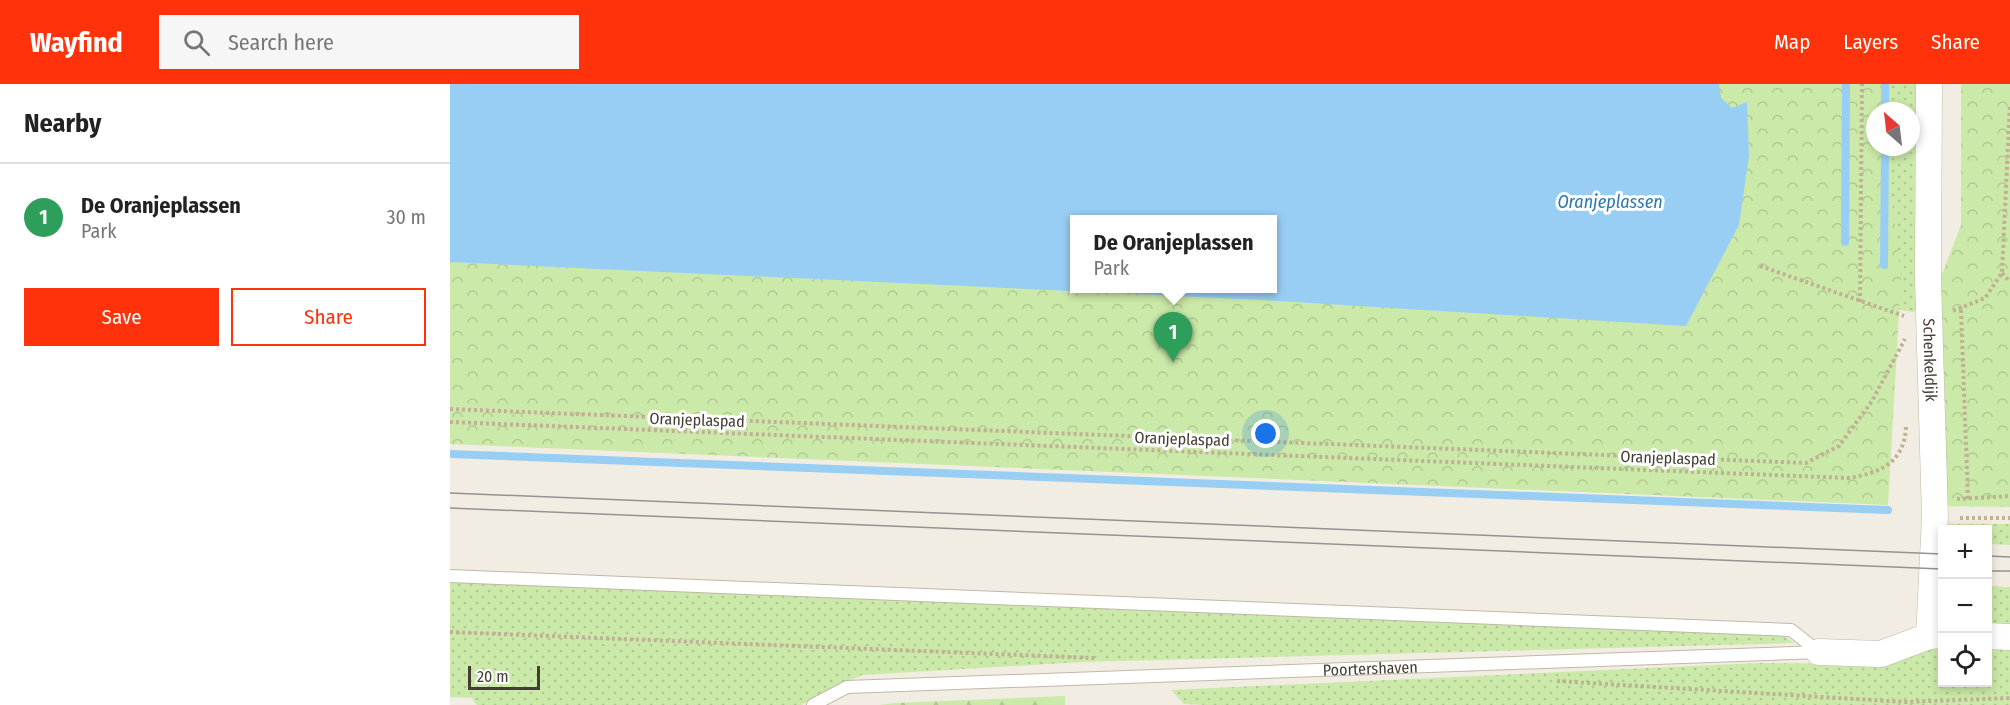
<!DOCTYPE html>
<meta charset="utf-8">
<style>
:root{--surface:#fff;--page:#f6f6f6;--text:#222;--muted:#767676;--line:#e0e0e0;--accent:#ff320c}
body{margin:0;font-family:"Fira Sans Condensed",sans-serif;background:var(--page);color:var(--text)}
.controls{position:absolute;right:18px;bottom:18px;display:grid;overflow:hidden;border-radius:0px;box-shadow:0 3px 9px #0003}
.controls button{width:54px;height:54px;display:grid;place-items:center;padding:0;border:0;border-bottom:2px solid var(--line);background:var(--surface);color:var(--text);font:30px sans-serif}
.compass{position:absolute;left:1416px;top:18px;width:54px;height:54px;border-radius:50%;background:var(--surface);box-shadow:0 3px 9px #0003;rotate:332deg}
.scale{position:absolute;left:18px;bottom:15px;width:72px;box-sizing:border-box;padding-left:6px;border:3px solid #443d32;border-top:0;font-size:16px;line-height:21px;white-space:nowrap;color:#443d32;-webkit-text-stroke:4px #fff;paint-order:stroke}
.you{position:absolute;left:816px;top:350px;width:21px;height:21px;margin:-15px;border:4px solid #fff;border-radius:50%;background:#1a73e8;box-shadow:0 0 0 9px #1a73e833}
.badge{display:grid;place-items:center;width:39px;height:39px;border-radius:50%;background:var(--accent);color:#fff;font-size:20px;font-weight:700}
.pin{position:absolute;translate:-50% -50px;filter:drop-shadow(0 2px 3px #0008)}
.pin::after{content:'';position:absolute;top:32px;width:21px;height:18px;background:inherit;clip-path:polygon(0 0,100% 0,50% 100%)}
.popup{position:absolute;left:620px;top:131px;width:207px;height:78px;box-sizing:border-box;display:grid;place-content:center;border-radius:0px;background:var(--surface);filter:drop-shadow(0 2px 4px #0005);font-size:20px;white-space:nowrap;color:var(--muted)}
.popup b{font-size:22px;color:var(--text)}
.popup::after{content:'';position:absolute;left:50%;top:100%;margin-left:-12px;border:12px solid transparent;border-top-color:var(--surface)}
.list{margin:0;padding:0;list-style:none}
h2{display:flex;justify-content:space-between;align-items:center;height:78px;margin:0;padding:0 24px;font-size:26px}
h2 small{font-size:20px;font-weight:400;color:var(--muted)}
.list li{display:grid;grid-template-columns:39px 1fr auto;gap:18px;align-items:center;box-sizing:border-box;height:108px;padding:0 24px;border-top:2px solid var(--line)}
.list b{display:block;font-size:22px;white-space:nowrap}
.list p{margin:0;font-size:20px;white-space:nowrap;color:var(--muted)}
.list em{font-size:20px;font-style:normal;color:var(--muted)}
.actions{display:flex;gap:12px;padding:18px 24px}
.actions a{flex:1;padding:14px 0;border:2px solid var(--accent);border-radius:0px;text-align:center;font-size:21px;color:var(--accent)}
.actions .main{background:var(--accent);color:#fff}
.icon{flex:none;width:33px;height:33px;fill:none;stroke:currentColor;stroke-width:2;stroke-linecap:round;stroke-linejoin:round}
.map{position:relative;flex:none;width:1560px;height:621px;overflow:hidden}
header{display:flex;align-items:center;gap:36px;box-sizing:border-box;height:84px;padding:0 30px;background:var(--accent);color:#fff}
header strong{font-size:28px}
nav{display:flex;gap:33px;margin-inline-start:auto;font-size:21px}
.search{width:420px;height:54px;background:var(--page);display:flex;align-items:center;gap:15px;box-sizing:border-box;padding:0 21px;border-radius:0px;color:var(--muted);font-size:22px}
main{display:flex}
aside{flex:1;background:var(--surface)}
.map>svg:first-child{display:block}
.grass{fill:url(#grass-dots);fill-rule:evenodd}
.forest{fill:url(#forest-firs)}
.park{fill:url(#park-crowns);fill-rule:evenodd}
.water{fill:#99cef4;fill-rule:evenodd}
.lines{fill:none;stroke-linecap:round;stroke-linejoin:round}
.stream{stroke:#99cef4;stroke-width:8}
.lane-casing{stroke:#c1b8a7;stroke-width:14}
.street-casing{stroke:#c1b8a7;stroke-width:27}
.path{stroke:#c0b195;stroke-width:4;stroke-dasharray:3 3;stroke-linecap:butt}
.lane{stroke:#fff;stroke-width:12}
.street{stroke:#fff;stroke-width:26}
.tram{stroke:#939393;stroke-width:1.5}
.labels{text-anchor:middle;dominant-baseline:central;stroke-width:6;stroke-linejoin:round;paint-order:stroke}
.street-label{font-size:16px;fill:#443d32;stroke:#fff}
.water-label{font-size:18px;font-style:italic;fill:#2778b4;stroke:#fff}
</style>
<header>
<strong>Wayfind</strong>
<div class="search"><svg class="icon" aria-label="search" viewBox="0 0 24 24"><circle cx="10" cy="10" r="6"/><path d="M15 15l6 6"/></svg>Search here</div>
<nav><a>Map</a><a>Layers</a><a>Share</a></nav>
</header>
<main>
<aside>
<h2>Nearby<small></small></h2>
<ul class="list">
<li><span class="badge" style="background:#2e9e5b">1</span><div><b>De Oranjeplassen</b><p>Park</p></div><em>30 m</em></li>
</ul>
<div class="actions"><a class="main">Save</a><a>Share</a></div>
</aside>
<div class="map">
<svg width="1560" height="621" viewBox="0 0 1560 621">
<defs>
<pattern id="grass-dots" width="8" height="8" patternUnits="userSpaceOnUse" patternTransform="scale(1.5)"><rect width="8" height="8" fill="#cbe9a8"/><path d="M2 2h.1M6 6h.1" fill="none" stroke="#b0c991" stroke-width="1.8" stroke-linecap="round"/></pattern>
<pattern id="forest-firs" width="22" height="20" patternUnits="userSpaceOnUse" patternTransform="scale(1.5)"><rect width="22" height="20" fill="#cbe9a8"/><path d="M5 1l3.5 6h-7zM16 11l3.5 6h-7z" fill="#b0c991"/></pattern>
<pattern id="park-crowns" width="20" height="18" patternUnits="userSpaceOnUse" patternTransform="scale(1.5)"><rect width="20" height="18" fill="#cbe9a8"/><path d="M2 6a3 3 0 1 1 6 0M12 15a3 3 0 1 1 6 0" fill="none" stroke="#b0c991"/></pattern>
</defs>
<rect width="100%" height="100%" fill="#f2ede2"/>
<path class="grass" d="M1422 0H1470L1466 225 1463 228 1445 225 1330 180ZM1425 27H1461V63H1425Z
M1493 440H1560V461L1538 460V446L1493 445Z
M0 496 1279 549 1333 552 1345 559 632 578 430 590 412 591 351 621H27L22 614 0 613Z
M1538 502 1560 503V545L1538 544Z
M1538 559 1554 561 1560 566V621H756L734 620 721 606 1309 579 1419 580 1492 562V598H1538Z"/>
<path class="forest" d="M615 612V621H429L445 619Z"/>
<path class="park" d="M0 0H1430L1432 27H1425V63H1436L1451 195 1438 421 0 360ZM624 136H822V204H624Z
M1511 0H1560V423L1488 422 1487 203 1511 141Z"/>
<path class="water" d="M0 0H1269L1271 14 1282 24 1297 18 1299 72 1289 141 1236 242 811 216 0 178ZM624 136H822V204H624Z"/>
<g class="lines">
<path class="stream" d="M1435 27V0
M1395 158 1396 0
M1434 181 1435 63
M0 370 1438 426"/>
<g class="lane-casing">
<g id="lane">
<path d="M0 492 1341 546 1369 568"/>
<path id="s1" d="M363 621 397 603 1369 568"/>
</g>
</g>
<g class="street-casing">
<g id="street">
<path id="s2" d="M1479 0 1478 195 1485 433 1479 552"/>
<path d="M1538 552 1560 553"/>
<path d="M1369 568 1431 570 1479 552 1492 551"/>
</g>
</g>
<path class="path" d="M1310 182 1454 232
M1552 189 1560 198
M1410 218 1412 0
M1511 226 1518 415
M1503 227 1535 214 1552 189 1560 20
M0 325 1356 379 1389 362 1422 317 1455 255
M0 338 1398 394C1429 389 1454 380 1456 343
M1507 415 1560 412
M1510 434H1560
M0 548 644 574
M1107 597 1455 618 1560 614"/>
<use href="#lane" class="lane"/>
<use href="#street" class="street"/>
<path class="tram" d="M0 409 1492 470
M0 424 1492 485
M1538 472 1560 473
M1538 487H1560"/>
</g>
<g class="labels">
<g class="street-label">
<text stroke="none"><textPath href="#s2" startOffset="276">Schenkeldijk</textPath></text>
<text transform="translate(247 336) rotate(2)">Oranjeplaspad</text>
<text transform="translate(732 355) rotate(2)">Oranjeplaspad</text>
<text transform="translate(1218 374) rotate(2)">Oranjeplaspad</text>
<text stroke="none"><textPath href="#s1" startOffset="562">Poortershaven</textPath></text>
</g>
<g class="water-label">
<text x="1160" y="118">Oranjeplassen</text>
</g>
</g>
</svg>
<div class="controls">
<button>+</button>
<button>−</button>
<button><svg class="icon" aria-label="locate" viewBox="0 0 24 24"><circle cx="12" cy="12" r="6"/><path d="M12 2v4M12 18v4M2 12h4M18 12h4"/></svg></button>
</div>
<svg class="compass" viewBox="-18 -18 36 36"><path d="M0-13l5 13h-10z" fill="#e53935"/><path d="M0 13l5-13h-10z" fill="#767676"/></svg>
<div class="scale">20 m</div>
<div class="you"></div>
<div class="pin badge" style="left:723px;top:278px;background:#2e9e5b">1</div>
<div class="popup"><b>De Oranjeplassen</b>Park</div>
</div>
</main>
